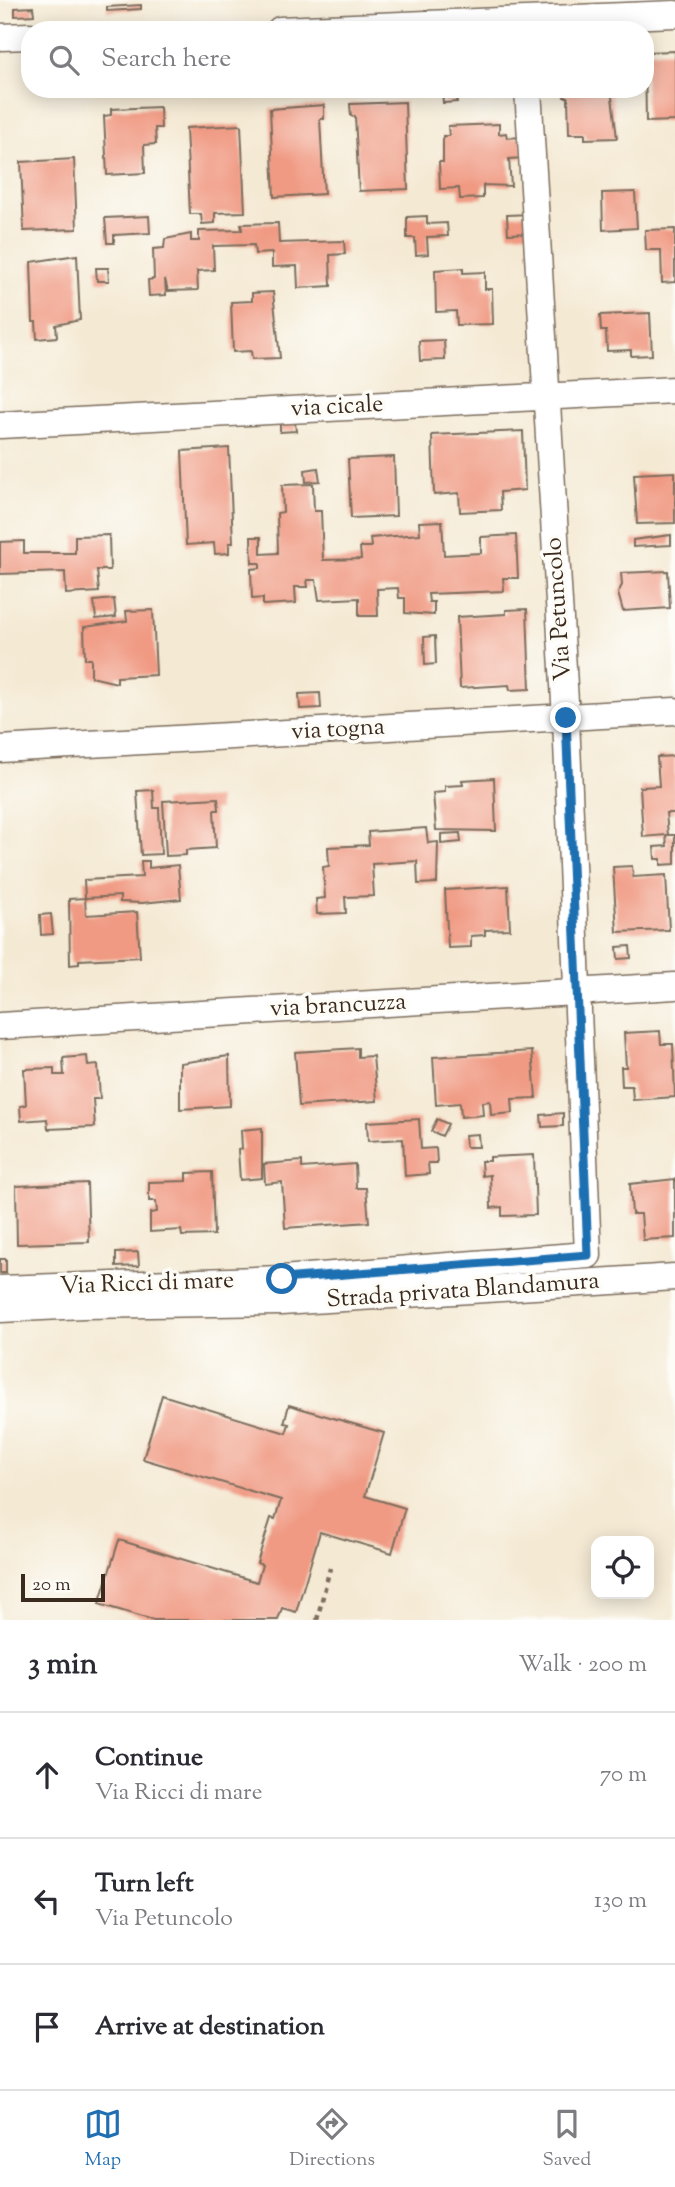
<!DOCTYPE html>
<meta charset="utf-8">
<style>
:root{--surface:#fff;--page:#f7f7f7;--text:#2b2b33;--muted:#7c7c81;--line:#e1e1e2;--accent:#1f6fb2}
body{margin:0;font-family:"Sorts Mill Goudy",serif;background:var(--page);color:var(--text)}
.controls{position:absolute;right:21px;bottom:21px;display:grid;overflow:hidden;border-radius:14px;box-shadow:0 4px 18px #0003}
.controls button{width:63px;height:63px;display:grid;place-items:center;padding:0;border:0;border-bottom:2px solid var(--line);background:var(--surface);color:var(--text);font:35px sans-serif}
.scale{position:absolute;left:21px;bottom:18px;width:84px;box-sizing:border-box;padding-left:7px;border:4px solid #3b2a1e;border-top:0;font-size:19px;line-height:24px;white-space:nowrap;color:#3b2a1e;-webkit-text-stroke:5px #fdfcf7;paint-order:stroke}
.stop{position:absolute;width:21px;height:21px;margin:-16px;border:5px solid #1f6fb2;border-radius:50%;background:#fff}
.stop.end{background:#1f6fb2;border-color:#fff;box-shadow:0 2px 7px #0008}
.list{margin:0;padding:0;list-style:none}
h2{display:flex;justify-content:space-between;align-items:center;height:91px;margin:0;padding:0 28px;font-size:30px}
h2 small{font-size:23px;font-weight:400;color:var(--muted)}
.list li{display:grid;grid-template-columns:46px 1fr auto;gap:21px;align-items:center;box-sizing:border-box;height:126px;padding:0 28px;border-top:2px solid var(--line)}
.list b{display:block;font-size:26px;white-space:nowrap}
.list p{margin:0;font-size:23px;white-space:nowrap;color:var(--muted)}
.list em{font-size:23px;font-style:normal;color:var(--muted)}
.icon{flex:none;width:38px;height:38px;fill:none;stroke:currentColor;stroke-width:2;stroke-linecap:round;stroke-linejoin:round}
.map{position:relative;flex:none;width:675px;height:1620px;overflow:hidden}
.search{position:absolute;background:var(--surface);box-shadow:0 4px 18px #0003;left:21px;right:21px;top:21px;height:77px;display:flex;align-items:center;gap:18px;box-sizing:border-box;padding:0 24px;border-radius:28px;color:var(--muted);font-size:26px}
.sheet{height:469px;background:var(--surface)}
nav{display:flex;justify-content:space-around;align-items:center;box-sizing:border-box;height:98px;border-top:2px solid var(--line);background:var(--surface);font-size:19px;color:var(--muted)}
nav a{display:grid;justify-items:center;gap:4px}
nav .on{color:var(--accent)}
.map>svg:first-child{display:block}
.building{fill:#f09a83}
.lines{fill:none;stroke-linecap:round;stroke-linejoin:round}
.minor-casing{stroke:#7c6d5d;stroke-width:29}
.path{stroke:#7c6d5d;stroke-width:4.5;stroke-dasharray:5 5;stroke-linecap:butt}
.minor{stroke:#fff;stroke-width:26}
.route{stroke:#1f6fb2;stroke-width:9}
.labels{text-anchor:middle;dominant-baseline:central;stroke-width:7;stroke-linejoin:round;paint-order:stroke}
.street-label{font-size:24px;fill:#3b2a1e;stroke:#fdfcf7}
</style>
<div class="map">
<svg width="675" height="1620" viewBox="0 0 675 1620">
<rect width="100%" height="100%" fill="#fdfcf7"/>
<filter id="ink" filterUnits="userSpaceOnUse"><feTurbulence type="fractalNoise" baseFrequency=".0143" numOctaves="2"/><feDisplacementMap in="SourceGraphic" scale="14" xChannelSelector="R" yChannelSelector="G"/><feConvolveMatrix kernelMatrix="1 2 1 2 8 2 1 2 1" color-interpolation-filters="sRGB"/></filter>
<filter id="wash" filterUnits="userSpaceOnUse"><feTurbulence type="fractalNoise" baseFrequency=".00686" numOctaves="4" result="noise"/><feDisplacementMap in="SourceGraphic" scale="28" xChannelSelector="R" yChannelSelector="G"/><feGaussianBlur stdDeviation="1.57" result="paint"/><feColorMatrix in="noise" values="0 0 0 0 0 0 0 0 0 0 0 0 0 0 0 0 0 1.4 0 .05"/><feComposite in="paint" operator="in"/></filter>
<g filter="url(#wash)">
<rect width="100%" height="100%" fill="#f4e9d3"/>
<g id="blocks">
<path class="building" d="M141 5V9L107 11V7Z
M33 7 34 15 15 16V8Z
M675 51V121L646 122 645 52Z
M442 89H456L457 102 443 103Z
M563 89H611L617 138 585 139V134H569L568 97H564Z
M405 102 408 189 359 191 355 116H351L350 104Z
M324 105V119H320L324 194 274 197 270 109Z
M160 107 161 128H155L156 144 144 145 145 173 107 175 104 116 111 115V109Z
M499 124V134L506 133 507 138 522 137 523 158 509 159 511 186 483 185V198L460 199 459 188 440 189 439 162H443V136H449L448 126Z
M241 125 245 212 215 213V223L202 224 201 214H190L186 128Z
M74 159 77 229 24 231 21 162Z
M635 192 637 228 603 230 602 193Z
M530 214 531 233 508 234 507 215Z
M149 216 150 233 114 235V243H107L105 218Z
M427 216V224L447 223 448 236 427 237 428 254 416 255 415 238H407V217Z
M278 223 279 243 344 241 345 254 330 255 331 286 298 288 297 266 272 267V253L255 254 254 245 213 246 214 270 197 271 198 290 168 291 165 279 166 295 149 296 148 280 154 279 153 249 164 248 165 239 191 234V241H199V231L242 230 241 224Z
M675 229V282L662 283 661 250H646L645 230Z
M77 255 80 320 56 325 57 337 37 339 36 322H33L31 262Z
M96 268H108L109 281H97Z
M463 268V273L485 272V289H492L493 324 457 325 456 311 436 312 435 270Z
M273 292 280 358 252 359 251 351 233 352 231 302 252 301V293Z
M650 313 652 355 631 356V350L607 351 606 331H601L600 315Z
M444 340 445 360 420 361 419 341Z
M280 423H295L296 431 280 432Z
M523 431 525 490 500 492 501 510 460 512 459 493 434 495 432 435Z
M229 448 233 543H229V553L215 554 214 543 186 545 182 451Z
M394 457 396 516 351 518 348 459Z
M318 468 320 481 306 482 305 470Z
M675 472V523L637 524 634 474Z
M313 484 314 511H321L323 560 361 559 360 547H371L370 538 420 534 419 522 442 521 444 555 481 553V537L516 535 518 578H503L504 591 428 594 429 602H434V615L405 613V598H399L398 588 377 589 378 616H359V598L319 600 316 580H307L308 587H295L296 603 263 605V598L252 599 251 569 260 568V563H252L251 537H261V554L278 553 277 513 283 512 282 485Z
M109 535 110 570H97L99 592 66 594 65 572 0 574V542L24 541V553H75V536Z
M671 535V545L633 547V540Z
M668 571 670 608 623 611 618 593 622 585 621 573Z
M114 599 116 617 96 619 94 601Z
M527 609 530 689 510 690 509 685 460 688 457 617 506 614V610Z
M153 610 156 675 117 677V683L91 677V659H85L84 627 127 621 126 611Z
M435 636 436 664 425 665 424 637Z
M320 693 321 708 300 709 299 694Z
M675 756V813H666L668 835H675V864L661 865V859H655L654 847 667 846 666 835 643 837 640 787 659 786 657 757Z
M494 778 496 831 436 830 433 793 445 792V786L463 785 462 780Z
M153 790 154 808H159L161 854 141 855 137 791Z
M218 798 219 810H214L216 848 186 850V855L166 856 163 801Z
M426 828 428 843 438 842 437 883 418 884 417 861 372 864 374 896 345 897 346 913 317 914 316 899 325 898 323 867 329 866 328 847 369 845 368 832Z
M460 833 461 842 441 844V834Z
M141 861H149V868L178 865 181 899 142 903 120 902V896L85 898 84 880 142 877Z
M632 866 633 877 666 875 669 930 617 932 613 867Z
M508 886 510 929 485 930V935L471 936V947L448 948 445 890Z
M85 898 86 915 137 912 140 957 79 960V964L70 965 69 899Z
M51 914 53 934 41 935 40 915Z
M630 946 631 958 618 959 617 947Z
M660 1031 661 1044H673L675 1097 633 1100 632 1086H622L621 1067H626L624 1033Z
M358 1048V1057L373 1056 377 1101 299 1106 295 1052Z
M532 1051 536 1098 512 1099 513 1113 491 1115 490 1101 482 1102 483 1115 461 1117 460 1103 436 1105 433 1057Z
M87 1056 88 1066 98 1065 100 1099H93L95 1127 48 1129 47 1119 21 1121 20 1106 26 1105 24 1069 54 1068V1075H64L63 1058Z
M229 1056 230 1106 180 1109V1063Z
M563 1113V1126L542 1127 541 1115Z
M419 1119 421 1149 436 1148 437 1163H428L429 1174 405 1176 403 1139 368 1141 367 1122Z
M437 1119 448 1124 442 1136 431 1131Z
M262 1128V1178L240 1180 238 1150 242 1149 241 1130Z
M478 1134 479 1147H466L465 1135Z
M534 1155 536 1215 502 1216V1207L491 1208 490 1175 482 1176 481 1161H490V1157Z
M302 1161V1168L355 1164 356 1188H366L369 1222 285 1228 282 1182 265 1184 264 1164Z
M212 1172 214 1235 182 1236 181 1230 150 1232V1213L157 1212 156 1201H149V1182L187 1181V1173Z
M675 1179V1238L643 1240 641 1214H632L630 1184Z
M87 1183 89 1242 17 1244 16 1186Z
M138 1252 139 1266 116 1267V1253Z
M0 1259H6V1273H0Z
M162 1395 286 1433 289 1424 284 1423 289 1405 384 1433 365 1496 405 1508 392 1553 320 1532 296 1612 282 1608 278 1620H153L99 1604 119 1540 257 1582 262 1565 257 1563 271 1518 275 1519 281 1500 143 1459Z"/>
</g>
</g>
<g filter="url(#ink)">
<use href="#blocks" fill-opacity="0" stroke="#7c6d5d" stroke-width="2"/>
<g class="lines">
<g class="minor-casing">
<path id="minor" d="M280 30 675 14
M0 37 30 36
M0 425 675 390
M0 749 675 711
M0 1026 675 986
M0 1289 282 1279 588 1255 566 718 528 89
M0 1309 83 1305 281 1302 675 1277"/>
</g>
<path class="path" d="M317 1620 330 1568"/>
<use href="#minor" class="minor"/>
</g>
</g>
<g class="lines" filter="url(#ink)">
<path class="route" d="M282 1279 588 1255 566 718"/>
</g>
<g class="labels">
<g class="street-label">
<text transform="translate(337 407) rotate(-3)">via cicale</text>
<text transform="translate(559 609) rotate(-94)">Via Petuncolo</text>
<text transform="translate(338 730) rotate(-3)">via togna</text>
<text transform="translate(338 1006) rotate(-3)">via brancuzza</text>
<text transform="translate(147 1284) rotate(-2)">Via Ricci di mare</text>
<text transform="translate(463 1291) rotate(-4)">Strada privata Blandamura</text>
</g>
</g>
</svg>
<div class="controls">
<button><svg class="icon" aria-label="locate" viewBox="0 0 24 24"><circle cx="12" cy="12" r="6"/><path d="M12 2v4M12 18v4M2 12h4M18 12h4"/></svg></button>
</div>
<div class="scale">20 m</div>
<div class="stop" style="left:282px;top:1279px"></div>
<div class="stop end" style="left:566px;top:718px"></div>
<div class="search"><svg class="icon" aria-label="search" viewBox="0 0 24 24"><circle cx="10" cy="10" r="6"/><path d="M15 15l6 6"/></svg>Search here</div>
</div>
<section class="sheet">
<h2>3 min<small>Walk · 200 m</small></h2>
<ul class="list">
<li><svg class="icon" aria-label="ahead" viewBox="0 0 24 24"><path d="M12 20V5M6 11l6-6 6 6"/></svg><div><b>Continue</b><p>Via Ricci di mare</p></div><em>70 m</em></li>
<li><svg class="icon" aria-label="left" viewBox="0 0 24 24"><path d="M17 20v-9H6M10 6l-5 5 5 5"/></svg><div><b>Turn left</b><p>Via Petuncolo</p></div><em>130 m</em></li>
<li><svg class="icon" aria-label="arrive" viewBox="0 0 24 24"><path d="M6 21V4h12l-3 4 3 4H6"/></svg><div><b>Arrive at destination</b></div></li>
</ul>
</section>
<nav>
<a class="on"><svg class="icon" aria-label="map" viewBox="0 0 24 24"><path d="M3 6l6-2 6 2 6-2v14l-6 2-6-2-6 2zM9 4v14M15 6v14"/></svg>Map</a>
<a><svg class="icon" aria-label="directions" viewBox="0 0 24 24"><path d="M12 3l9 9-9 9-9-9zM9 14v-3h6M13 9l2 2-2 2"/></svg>Directions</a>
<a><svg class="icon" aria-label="saved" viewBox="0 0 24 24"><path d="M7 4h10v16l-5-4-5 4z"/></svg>Saved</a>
</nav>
